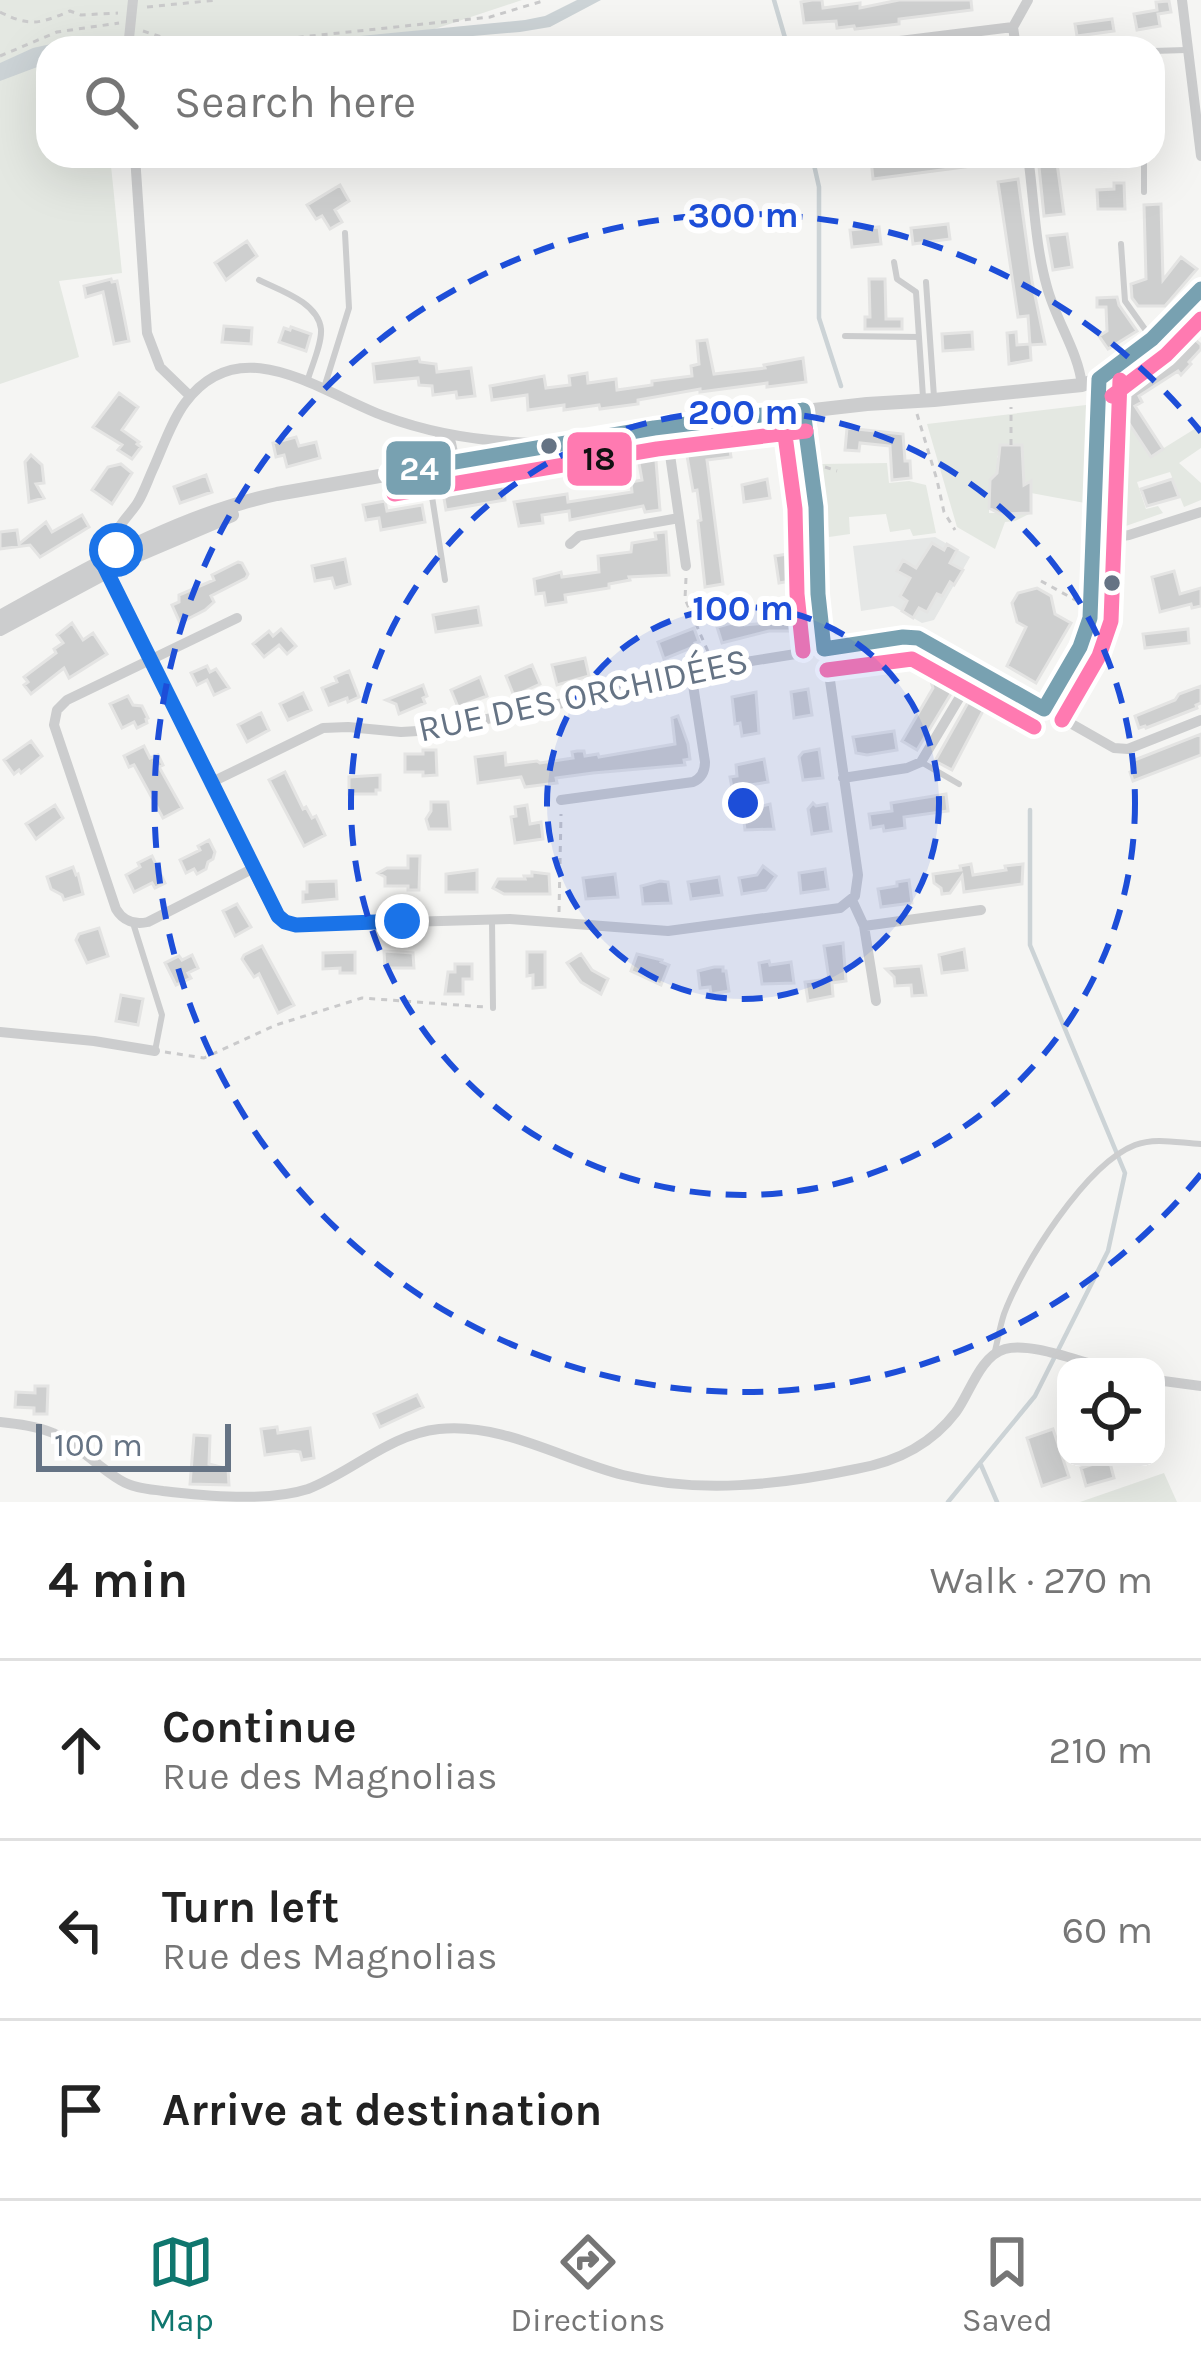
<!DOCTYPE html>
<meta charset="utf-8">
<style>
:root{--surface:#fff;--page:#f2f2f2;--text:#222;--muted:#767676;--line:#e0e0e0;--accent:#0f766e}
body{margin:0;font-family:Karla,sans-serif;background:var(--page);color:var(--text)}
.controls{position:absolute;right:36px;bottom:36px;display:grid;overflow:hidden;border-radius:24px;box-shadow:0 12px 48px #0002}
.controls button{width:108px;height:108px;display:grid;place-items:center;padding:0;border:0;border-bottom:3px solid var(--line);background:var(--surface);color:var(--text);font:60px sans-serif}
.scale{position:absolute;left:36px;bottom:30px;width:195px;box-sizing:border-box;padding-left:12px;border:6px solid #657384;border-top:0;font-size:33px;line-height:42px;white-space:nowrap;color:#657384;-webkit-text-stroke:9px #fff;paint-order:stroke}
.stop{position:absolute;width:36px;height:36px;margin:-27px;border:9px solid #1a73e8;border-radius:50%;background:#fff}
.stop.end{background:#1a73e8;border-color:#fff;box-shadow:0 3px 12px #0008}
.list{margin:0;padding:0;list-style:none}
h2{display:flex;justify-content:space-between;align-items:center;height:156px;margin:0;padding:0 48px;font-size:51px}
h2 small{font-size:39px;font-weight:400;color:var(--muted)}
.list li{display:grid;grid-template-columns:78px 1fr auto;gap:36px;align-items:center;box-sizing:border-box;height:180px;padding:0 48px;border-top:3px solid var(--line)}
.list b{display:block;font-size:45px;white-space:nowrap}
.list p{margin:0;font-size:39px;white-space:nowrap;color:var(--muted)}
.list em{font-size:39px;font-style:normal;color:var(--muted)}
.icon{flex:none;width:66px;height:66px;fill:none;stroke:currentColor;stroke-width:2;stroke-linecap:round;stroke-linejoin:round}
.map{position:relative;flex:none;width:1201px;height:1502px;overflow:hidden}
.search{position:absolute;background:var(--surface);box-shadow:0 12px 48px #0002;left:36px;right:36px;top:36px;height:132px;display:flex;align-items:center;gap:30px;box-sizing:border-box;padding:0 42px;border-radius:36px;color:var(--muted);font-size:45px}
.sheet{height:696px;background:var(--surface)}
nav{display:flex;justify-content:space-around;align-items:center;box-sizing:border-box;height:168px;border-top:3px solid var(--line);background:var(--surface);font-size:33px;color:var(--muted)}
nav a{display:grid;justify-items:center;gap:6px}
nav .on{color:var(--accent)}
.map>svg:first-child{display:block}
.built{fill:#e5e7e6}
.green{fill:#e4e8e2}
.water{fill:#ccd3d6}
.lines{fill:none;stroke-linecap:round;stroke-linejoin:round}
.stream{stroke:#ccd3d6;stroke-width:4.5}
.building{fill:#cecfcf;stroke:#e4e4e3;stroke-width:3}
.path{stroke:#cacacb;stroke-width:3;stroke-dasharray:6 6;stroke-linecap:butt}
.service{stroke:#cccdce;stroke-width:6}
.minor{stroke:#cccdce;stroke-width:10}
.tertiary{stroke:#cccdce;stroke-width:14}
.bus-1-casing{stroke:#fff;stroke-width:24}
.bus-2-casing{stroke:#fff;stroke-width:24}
.bus-1{stroke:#78a1b1;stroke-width:15}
.bus-2{stroke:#ff7ab1;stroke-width:15}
.route{stroke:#1a73e8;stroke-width:15}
.ring{fill:none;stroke:#1d4ed8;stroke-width:6;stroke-dasharray:21 15}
.bus-dot{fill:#657384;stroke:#fff;stroke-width:4.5}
.labels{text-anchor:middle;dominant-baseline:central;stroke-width:12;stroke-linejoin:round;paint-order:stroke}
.street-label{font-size:36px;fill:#657384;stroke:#fff}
.centre{fill:#1d4ed8;stroke:#fff;stroke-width:6}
.ring-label{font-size:36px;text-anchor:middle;font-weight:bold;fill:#1d4ed8;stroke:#fff;stroke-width:12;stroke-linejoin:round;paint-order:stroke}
.line-badge{stroke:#fff;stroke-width:4.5}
.badge-label{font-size:33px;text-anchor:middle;font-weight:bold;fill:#fff}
.pale-badge-label{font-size:33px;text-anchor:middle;font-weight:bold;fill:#111}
</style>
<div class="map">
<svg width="1201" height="1502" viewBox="0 0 1201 1502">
<rect width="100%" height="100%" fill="#f5f5f3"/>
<path class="built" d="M935 537 970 557 934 620 922 623 893 606 861 611 853 546Z"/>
<path class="green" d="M0 0H522L377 48H48V156H110L122 273 59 281 79 357 0 384Z
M1113 399 1151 456 1201 425V448L1179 463 1201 483V500L1184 507 1170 472 1137 482 1146 509 1158 506 1163 513 1123 527 1113 523 1107 512 1111 401Z
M1086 405 1085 503 1031 493V482H1022L1024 456 1000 455 997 456V482L989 483V513H1031L1015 521 1005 522 995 549 957 527 927 424Z
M887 463 889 483 909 481 926 485 936 533 913 536 910 529 890 532 886 514 849 517 850 534 829 537 822 464Z
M1164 1473 1177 1502H1080Z"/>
<path class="water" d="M577 0H601L550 27 520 32 336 48H48V63L0 81V63L33 48 60 42 91 40 267 45 525 20 545 16Z"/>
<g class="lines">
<path class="stream" d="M774 0 788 48
M812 156 819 187V318L841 386
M981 1465 997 1502
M948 1502 1035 1396 1108 1251 1125 1173 1030 945V810"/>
</g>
<path class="building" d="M812 0H822L823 8 860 3V8L899 0H971L972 10 899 19V24L855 29 854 26 837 28 836 21 804 23 801 2Z
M1169 1 1171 12 1158 14 1160 26 1137 30 1134 14 1157 10 1156 2Z
M1112 19 1114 31 1077 36 1075 24Z
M896 156H994L995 163 873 179 871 159Z
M1056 156 1064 214 1044 216 1038 157Z
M1018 179 1032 281 1045 344 1030 345 1028 316 1018 317 998 182Z
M1114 183H1124L1125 209H1098L1097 190 1114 189Z
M340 185 349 201 335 210 342 222 330 229 322 216 316 219 307 205Z
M1161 204 1163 280 1181 257 1197 269 1165 306H1138L1132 298 1131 284 1146 279 1144 205Z
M948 224 950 239 913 244 911 228Z
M879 227 881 244 852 247 850 230Z
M1067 234 1072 267 1053 270 1047 236Z
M247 241 257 256 226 280 215 263Z
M111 279 112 282 117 281 129 341 114 344 103 292 86 297 84 286Z
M869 279H885L886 319H902V329H865V317H870Z
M1117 297 1119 305 1137 331 1108 349 1099 336 1107 331 1106 307H1097V298Z
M224 326 252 328 251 344 222 342Z
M291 327 311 334 306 351 279 342 284 328 290 330Z
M972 332 973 349 943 351 942 334Z
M1016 332 1017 345 1030 344 1031 360 1009 364 1007 333Z
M1191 336 1201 345V349L1189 362 1191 364 1181 375 1178 371 1139 396 1142 402 1135 406 1163 449 1151 457 1113 399 1141 381 1138 378 1172 356Z
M707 340 714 374 765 368 764 365 803 358 806 382 767 387V383L700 392V389L638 400V404L600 409 599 405 564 410V405L528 410 527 395 492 400 490 386 544 376 546 388 570 385 569 376 587 373 588 383 616 379 617 390 652 385V381L692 376 691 366 699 364 697 341Z
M419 358 420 362 436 364 437 372 471 368 475 396 457 398 456 392 433 395 432 386 419 385 418 378 375 382 373 364Z
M119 393 138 407 122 430 139 442 137 444 141 447 132 459 118 450 122 445 93 427Z
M847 428 903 434 905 461H910L911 478 892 480 890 446 860 443 859 451 845 450Z
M296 437 299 446 316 442 320 458 287 467 284 455 276 457 273 443Z
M728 437 731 457 707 460 723 584 705 587 698 521 701 520 697 490 693 491 686 450 701 448 700 441Z
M1000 445H1022L1024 485 1031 481V513L1000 514 989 508 990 480 997 473Z
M655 449 660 510 645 512 643 506 570 520 569 511 542 515 543 523 519 526 514 502 567 494 568 502 632 492 631 482 642 480 637 452Z
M31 455 42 465 44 483 36 484 44 498 29 502 25 462Z
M121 464 132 473 112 504 92 490 108 467Z
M206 475 212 492 180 503 174 487Z
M767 479 770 498 744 502 742 485Z
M1172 479 1179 497 1147 506 1141 489Z
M503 482 505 500 446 510 443 493Z
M385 501 387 511 422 505 425 522 381 530 379 518 366 520 363 505Z
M82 515 89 527 40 557 30 545 0 549V532L17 530 19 544 46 522 52 532Z
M666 532 669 575 629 577 630 580 609 584V588L565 595 566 602 546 605 544 593 536 594 534 579 561 572 562 577 599 572 598 556 631 552 632 543 656 539 655 533Z
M932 543 944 550 947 544 957 550 950 563 963 570 954 585 950 582 942 596 937 594 927 612 919 608 913 618 902 611 907 601 900 596 910 578 897 571 903 560 916 568Z
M794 553 797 580 779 583 775 556Z
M345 559 350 584 335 588 332 578 315 581 312 566Z
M238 562 242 563 248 574 246 578 211 596 214 602 205 610 180 623 172 605 179 602V595L214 580 212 575Z
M1174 571 1180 594 1201 588V606L1192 608 1191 604 1160 612 1152 577Z
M1037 588 1051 596 1055 614 1071 623 1036 683 1007 666 1026 627 1017 622 1012 603 1018 593Z
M478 607 481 625 436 632 433 615Z
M795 610 800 631H769L722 643 717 627 743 620 745 625 768 623 766 614Z
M72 623 83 640 93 633 107 654 69 678 64 668 31 694 24 685 28 682 24 677 56 653 54 649 63 643 57 635Z
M694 628 699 642 695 643 696 646 664 659 658 642Z
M281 629 296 646 287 654 279 645 264 657 253 644 269 631 273 636Z
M1188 629 1189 643 1145 648 1143 634Z
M908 646 920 649 943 662 952 692 917 750 902 741 933 688 929 675 911 665 861 670 858 654Z
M585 658 589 676 557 685 552 665Z
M532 665 540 684 514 696 506 676Z
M207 666 210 672 216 669 229 688 214 695 207 680 197 685 191 673Z
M349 671 359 697 348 702 347 698 329 705 322 688 337 682 335 677Z
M480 677 487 696 458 707 451 690Z
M423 685 427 696 423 698 425 703 399 714 396 704 386 700Z
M1201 686V703L1196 705 1197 708 1146 728 1145 726 1139 728 1135 716 1175 700 1179 694Z
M808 689 812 715 794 718 791 692Z
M756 692 759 733 742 736 740 723 735 724 732 697Z
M994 692 1025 711 1018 724 985 707 952 770 935 761 970 699Z
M303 693 311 710 288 720 280 704Z
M128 696 133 705 142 706 148 718 146 719 147 723 137 728 134 722 122 728 110 704Z
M261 713 269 730 247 742 238 725Z
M678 716 688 744 690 759 684 760 685 765 593 773 556 778 557 783 525 787 521 777 478 783 475 757 505 753 506 765 537 761 540 763 573 758 572 752 577 751H584L585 756 598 754 599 757 675 744 672 718Z
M894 731 897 750 867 755 856 753 853 737Z
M1201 734V755L1133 781 1130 772 1135 770 1132 761Z
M31 741 42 756 21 773 19 770 14 774 4 760Z
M144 746 150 758 158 755 163 765 159 767 182 808 163 818 134 765 129 767 124 756Z
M819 749 823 778 803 780 799 757 803 752Z
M423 750H436L437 775 423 776V772H405V754H423Z
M764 759 768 782 732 788 730 777 737 776 736 765Z
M285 772 303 809 306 807 312 818 316 816 325 835 304 846 269 780Z
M380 775V790H376V794H349V777Z
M946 794 948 811 904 817 905 828 884 831 883 826 871 828 869 814 892 811 891 803Z
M431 802H448L450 829H429L426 819 431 811Z
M813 803 816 806 827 804 831 831 812 834 808 809Z
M770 804 774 829 745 830 743 814 745 810Z
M55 805 63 818 36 839 26 824Z
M527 805 530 824 541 822 543 839 515 843 511 817 516 816 515 807Z
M209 840 215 852 213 859 208 862 206 869 197 874 194 869 186 873 180 860 200 850 198 846Z
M152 856 165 883 155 888 152 883 134 892 126 875 140 867 138 863Z
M408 856H420L419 890H408V886H385V877L378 873 387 868H408Z
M971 864 973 875 1006 870 1005 866 1023 864 1022 884 964 892 962 876 950 893 942 894 941 888 934 883 933 874 961 870 960 866Z
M763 866 776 876 766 890 742 894 739 878 757 875Z
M73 867 76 875 78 874 83 894 64 900 62 895 51 889 47 877Z
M825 869 828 889 801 893 799 873Z
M477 870V892H446V874Z
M532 872 549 874 550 894H504L493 888 498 879H525L524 876H532Z
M615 874 618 897 586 899 583 878Z
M719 877 722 895 691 899 688 882Z
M909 880 912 903 881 907 878 889 897 886V882Z
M336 881 337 899 303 902V892H307V882Z
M660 881 668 882 671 903 643 904 641 886Z
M237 904 251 927 235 936 223 911Z
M99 928 108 956 87 963 76 940 79 934Z
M843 943 846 981 832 983 833 996 808 1001 805 982 829 979 824 946Z
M262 946 294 1005 278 1013 259 974 254 977 242 959 244 955Z
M964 949 967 970 942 973 939 955Z
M384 951 413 953 414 968H385Z
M355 952V973H340V968L323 969V953Z
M527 952H545V987L533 988V975L527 976Z
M581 954 592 970 608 979 601 994 581 982 567 963Z
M637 954 662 960 661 962 669 965 661 985 631 971Z
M192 955 198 968 188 973 191 978 176 985 165 963 179 956 182 960Z
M769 961 770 965 791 962 794 983 762 984 759 963Z
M455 964H472V979H463V994H445L448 972H455Z
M921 966 926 995 912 996 911 985 895 986 894 977 886 969Z
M714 967H723V971H726L729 991 711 994 710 987 700 988 698 971Z
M121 995 143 999 138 1025 116 1021Z
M35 1386H48L47 1414H34V1408L15 1407 16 1392 35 1393Z
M417 1395 423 1407 380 1427 374 1414Z
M277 1427 278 1433 310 1428 314 1458 302 1460 300 1452 294 1451 265 1455 261 1429Z
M1053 1429 1069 1477 1042 1486 1027 1438Z
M194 1435 210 1436 209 1464 228 1469 229 1485 190 1484Z
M1109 1459 1114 1478 1086 1486 1081 1468Z"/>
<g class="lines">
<path class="path" d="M147 7 217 0
M0 12C30 27 39 24 70 11L81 15 118 13
M143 31 165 38 273 40 490 17 546 0
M0 56 57 32 119 23
M917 414 937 480 944 512 955 530
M1011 445V407
M825 467 837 471
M686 578 685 599 709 654
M1041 581 1081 603
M559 912 561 814
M165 1052 204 1058 276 1025 362 998 485 1007"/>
<path class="service" d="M1153 51 1186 50
M1144 156V192
M1121 244 1125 301 1152 339
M894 262 897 279 916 292 923 397
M259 280C279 290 318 302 321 329 322 344 312 365 308 379
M926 282 934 397
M845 336 919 337
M324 388 349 308 345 233
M428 471 445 580
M921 762 959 784
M492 920 493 1008
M133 923 162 1015 155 1051
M995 1351C998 1339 1000 1326 1004 1314 1022 1265 1086 1164 1135 1145 1156 1137 1179 1143 1201 1144"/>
<path class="minor" d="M1182 0 1201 156
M128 48 133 0
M843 48 1013 27
M1016 48 1013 27 1028 0
M135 156 147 333 160 367 190 396
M1028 156C1034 199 1035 245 1047 287 1056 321 1078 351 1082 385
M666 427 686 566
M439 434 451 443 455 462
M1094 540 1129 535 1201 512
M570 544 579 536 679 518
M120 558C117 552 114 548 114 541 115 527 131 514 138 502 144 492 148 480 153 469 163 447 171 422 185 403 240 328 320 392 384 416 432 434 486 442 537 443
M104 565 252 869C265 893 272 922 303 925L510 919 668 931 840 908 855 896 858 875 819 604 816 507 803 410
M237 618 67 700 57 710 54 725 116 909C123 921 135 925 148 922L252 869
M1044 709 1080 647 1090 618 1099 379
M843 778 907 768 921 762 976 670
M210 783 323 728 348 727 401 732 435 730 610 693 714 667 908 636 924 640 1114 748 1128 749 1201 720
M561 800 693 782C702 778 705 771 705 762L691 672
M852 900 864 926 876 1001
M864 926 981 910
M0 1032 94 1041 155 1051
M1156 1380 1201 1386
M0 1422C18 1424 36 1426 53 1433 79 1445 96 1466 120 1480 133 1488 149 1489 163 1491 205 1496 268 1502 308 1489 352 1472 390 1434 439 1429 502 1422 563 1460 623 1475 700 1494 779 1485 856 1469 896 1462 931 1445 956 1412 970 1393 980 1356 1005 1349 1030 1342 1077 1361 1103 1367"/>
<path class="tertiary" d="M0 617C89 568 177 515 277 494L654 428 867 404 934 400 1082 385 1099 379 1133 356 1171 321 1201 289
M0 629 138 555 232 515"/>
<g class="bus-1-casing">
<path id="bus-1" d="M1099 379 1152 339 1201 289
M803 410 816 507 818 594 824 649
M390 473 654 428 803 410
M824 649 903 637 918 638 1044 709
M1044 709 1080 647 1090 618 1099 379"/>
</g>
<g class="bus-2-casing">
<path id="bus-2" d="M1112 396 1166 355 1201 319
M782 413 795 509 797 594 803 651
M394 494 657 449 806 431
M827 670 912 659 1034 727
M1062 720 1099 656 1111 621 1120 380"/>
</g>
<use href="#bus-1" class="bus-1"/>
<use href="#bus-2" class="bus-2"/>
</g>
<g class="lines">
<path class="route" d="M116 550 118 554 102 562 278 916 285 922 296 925 402 921"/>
</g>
<circle cx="743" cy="803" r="196" fill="#1d4ed8" fill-opacity=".12"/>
<g class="ring">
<circle cx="743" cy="803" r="196"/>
<circle cx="743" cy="803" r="392"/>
<path d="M1201 1174A589 589 0 1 1 1201 432"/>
</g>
<g class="bus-dot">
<circle cx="549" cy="446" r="10"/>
<circle cx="1112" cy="583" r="10"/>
</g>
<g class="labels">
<g class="street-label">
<text transform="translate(583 695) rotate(-12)">RUE DES ORCHIDÉES</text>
</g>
</g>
<circle cx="743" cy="803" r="18" class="centre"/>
<g class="ring-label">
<text x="743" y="227">300 m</text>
<text x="743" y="424">200 m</text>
<text x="743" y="620">100 m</text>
</g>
<g class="line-badge">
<rect x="565" y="430" width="69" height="58" rx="12" fill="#ff7ab1"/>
<rect x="384" y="439" width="69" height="58" rx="12" fill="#78a1b1"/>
</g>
<g class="badge-label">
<text x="419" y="480">24</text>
</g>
<g class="pale-badge-label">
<text x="599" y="470">18</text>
</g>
</svg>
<div class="controls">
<button><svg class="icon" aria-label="locate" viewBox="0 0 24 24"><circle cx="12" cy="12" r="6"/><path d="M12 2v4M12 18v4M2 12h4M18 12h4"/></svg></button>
</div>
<div class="scale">100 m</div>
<div class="stop" style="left:116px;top:550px"></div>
<div class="stop end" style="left:402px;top:921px"></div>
<div class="search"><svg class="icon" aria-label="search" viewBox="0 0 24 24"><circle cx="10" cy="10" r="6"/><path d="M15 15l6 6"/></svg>Search here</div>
</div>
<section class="sheet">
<h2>4 min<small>Walk · 270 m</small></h2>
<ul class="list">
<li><svg class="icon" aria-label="ahead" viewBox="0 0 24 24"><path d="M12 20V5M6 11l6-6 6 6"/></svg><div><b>Continue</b><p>Rue des Magnolias</p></div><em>210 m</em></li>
<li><svg class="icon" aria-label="left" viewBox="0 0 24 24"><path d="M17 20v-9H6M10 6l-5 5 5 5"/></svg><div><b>Turn left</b><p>Rue des Magnolias</p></div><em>60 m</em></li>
<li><svg class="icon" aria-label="arrive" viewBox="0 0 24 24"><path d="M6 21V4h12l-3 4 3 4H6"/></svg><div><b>Arrive at destination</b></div></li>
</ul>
</section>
<nav>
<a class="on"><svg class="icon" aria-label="map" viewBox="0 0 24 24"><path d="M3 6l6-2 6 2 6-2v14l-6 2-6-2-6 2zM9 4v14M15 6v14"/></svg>Map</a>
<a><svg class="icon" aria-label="directions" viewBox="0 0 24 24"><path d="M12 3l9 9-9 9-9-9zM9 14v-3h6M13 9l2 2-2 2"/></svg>Directions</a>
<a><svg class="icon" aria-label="saved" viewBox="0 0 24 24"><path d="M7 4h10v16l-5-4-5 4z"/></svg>Saved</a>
</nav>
